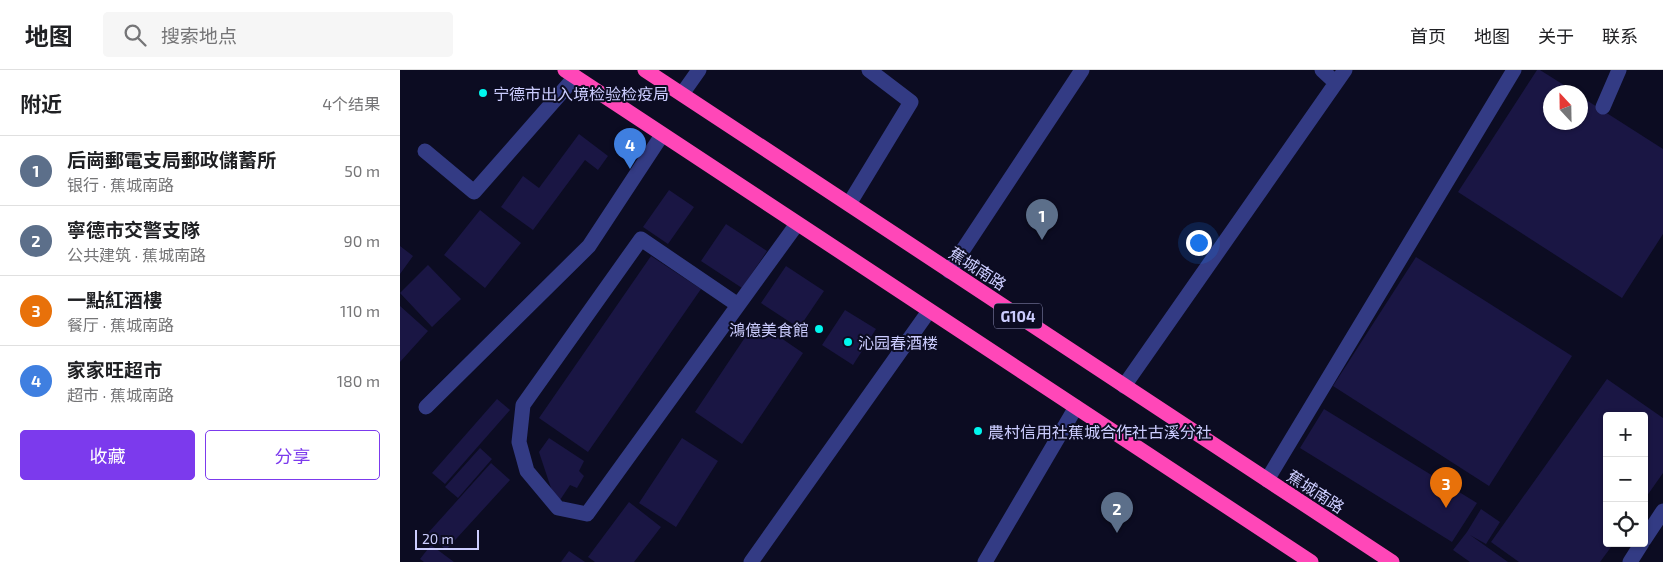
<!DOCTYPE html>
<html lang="zh">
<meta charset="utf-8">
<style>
:root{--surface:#fff;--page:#f6f6f6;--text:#202124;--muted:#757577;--line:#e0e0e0;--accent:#7c3aed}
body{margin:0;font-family:"Exo 2","Noto Sans SC",sans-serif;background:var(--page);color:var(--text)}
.controls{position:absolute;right:15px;bottom:15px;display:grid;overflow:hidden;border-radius:5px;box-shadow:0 1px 4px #0004}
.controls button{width:45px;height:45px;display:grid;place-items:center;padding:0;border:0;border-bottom:1px solid var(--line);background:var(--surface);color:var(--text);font:25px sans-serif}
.compass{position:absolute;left:1143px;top:15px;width:45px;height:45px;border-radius:50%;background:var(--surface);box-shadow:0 1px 4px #0004;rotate:338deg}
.scale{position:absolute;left:15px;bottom:12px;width:64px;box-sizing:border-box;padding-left:5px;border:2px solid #cccdff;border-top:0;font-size:14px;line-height:18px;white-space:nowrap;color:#cccdff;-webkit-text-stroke:4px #0c0c22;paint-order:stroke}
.you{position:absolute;left:798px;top:172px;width:18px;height:18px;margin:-12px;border:4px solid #fff;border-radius:50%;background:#1a73e8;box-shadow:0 0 0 8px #1a73e833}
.badge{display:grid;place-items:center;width:32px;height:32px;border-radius:50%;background:var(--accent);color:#fff;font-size:16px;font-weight:700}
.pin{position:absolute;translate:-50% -41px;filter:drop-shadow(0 1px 2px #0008)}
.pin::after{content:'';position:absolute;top:26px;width:18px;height:15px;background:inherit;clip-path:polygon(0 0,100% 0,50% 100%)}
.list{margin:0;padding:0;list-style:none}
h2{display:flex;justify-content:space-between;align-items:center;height:65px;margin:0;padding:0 20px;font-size:21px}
h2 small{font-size:16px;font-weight:400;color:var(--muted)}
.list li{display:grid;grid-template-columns:32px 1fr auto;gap:15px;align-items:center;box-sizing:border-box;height:70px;padding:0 20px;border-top:1px solid var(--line)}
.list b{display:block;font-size:19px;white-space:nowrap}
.list p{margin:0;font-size:16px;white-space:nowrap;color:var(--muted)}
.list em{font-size:16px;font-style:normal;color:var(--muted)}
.actions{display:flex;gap:10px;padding:15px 20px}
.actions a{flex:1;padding:11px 0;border:1px solid var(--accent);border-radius:5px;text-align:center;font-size:18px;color:var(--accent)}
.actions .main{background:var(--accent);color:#fff}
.icon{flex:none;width:28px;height:28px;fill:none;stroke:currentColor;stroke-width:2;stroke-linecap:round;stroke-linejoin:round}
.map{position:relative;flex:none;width:1263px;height:492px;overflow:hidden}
header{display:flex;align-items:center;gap:30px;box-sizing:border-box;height:70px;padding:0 25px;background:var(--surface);border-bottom:1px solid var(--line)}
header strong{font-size:24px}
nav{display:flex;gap:28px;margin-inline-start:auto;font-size:18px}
.search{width:350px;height:45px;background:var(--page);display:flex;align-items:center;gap:12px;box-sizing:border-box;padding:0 18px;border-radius:5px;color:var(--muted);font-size:19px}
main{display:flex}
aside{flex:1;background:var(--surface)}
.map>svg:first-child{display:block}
.building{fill:#1a1644}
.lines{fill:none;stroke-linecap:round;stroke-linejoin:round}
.minor{stroke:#333b84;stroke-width:15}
.highway{stroke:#ff47b8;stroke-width:15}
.poi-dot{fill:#00f7ef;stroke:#0c0c22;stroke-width:2}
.labels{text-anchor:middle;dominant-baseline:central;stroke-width:4;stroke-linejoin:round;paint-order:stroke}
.shield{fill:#0c0c22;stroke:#9293bd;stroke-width:1}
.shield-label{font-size:15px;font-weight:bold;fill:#cccdff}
.poi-label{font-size:16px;fill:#cccdff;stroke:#0c0c22;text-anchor:start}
.street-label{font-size:16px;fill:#cccdff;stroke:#0c0c22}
</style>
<header>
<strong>地图</strong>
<div class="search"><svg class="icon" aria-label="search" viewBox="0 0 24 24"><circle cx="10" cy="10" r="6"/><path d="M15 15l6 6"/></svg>搜索地点</div>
<nav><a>首页</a><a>地图</a><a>关于</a><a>联系</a></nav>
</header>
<main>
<aside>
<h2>附近<small>4个结果</small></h2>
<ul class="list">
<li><span class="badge" style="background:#5c6f8a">1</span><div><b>后崗郵電支局郵政儲蓄所</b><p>银行 · 蕉城南路</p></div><em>50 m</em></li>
<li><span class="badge" style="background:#5c6f8a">2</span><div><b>寧德市交警支隊</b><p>公共建筑 · 蕉城南路</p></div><em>90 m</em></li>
<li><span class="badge" style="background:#e8710a">3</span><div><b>一點紅酒樓</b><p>餐厅 · 蕉城南路</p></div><em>110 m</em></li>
<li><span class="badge" style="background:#3f7fe0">4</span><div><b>家家旺超市</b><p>超市 · 蕉城南路</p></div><em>180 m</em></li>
</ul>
<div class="actions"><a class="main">收藏</a><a>分享</a></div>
</aside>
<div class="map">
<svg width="1263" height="492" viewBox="0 0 1263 492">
<rect width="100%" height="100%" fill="#0c0c22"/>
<path class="building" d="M1137 0H1140L1175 22H1150V52H1180V26L1263 79V164L1222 228 1058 122Z
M179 64 208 86 198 100 185 90 133 160 101 137 123 106 139 118Z
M269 120 294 137 268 174 243 157Z
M80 140 121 173 85 218 44 185Z
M326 154 367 181 342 218 301 191Z
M0 176 13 186 0 204Z
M251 186 301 219 188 382 139 348Z
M1016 187 1172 286 1089 416 933 316Z
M28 195 61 229 32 257 0 223Z
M386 196 424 221 399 258 361 233Z
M0 236 28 261 0 292Z
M445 240 476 259 453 295 422 275Z
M356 251 403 283 342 374 295 342Z
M1207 309 1263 348V403L1244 430V346H1207V473H1214L1200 492H1119L1091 472Z
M97 329 110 340 45 414 32 403Z
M924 339 1077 433 1052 472 900 378Z
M149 368 184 391 179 401 184 406 177 418 170 415 160 430 153 424 139 382Z
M282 368 318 391 276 457 239 433Z
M80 378 92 389 58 428 45 417Z
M91 393 110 410 46 480 28 463Z
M229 432 261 457 234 492H195L188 487Z
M1081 439 1100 452 1086 474 1070 465 1108 492H1070L1053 480 1067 462Z
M31 475 54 492H24L20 489Z
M169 481 185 492H161Z"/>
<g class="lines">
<path class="minor" d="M922 0 936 13
M282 24 299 0
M1203 37 1219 0
M25 81 74 122 175 7
M449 134 511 32 469 0
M549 201 682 0
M338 235 241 169 123 335 119 372 127 401 158 438 187 444 397 154
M724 316 945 0
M26 337 189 176 262 65
M867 410 1114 0
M1244 470 1263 441
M351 492 529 241
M585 492 676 337
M1230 492 1242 473"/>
<path class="highway" d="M165 0 911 492
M245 0 992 492"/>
</g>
<g class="poi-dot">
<circle cx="83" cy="23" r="5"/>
<circle cx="419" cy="259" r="5"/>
<circle cx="448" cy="272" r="5"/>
<circle cx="578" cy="361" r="5"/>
</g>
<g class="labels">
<rect class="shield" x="594" y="233.5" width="48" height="25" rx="4"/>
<g class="shield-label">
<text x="618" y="246">G104</text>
</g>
<g class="poi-label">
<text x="93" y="23">宁德市出入境检验检疫局</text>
<text x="409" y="259" text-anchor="end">鴻億美食館</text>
<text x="458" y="272">沁园春酒楼</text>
<text x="588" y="361">農村信用社蕉城合作社古溪分社</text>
</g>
<g class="street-label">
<text transform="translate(578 198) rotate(33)">蕉城南路</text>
<text transform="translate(916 421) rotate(33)">蕉城南路</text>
</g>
</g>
</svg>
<div class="controls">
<button>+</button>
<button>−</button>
<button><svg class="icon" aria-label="locate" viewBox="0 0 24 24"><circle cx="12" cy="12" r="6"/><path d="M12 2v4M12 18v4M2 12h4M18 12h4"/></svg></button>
</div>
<svg class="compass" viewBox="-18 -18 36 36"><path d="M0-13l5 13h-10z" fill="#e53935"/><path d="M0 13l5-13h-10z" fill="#757577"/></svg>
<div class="scale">20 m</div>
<div class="you"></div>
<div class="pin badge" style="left:642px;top:170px;background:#5c6f8a">1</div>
<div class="pin badge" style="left:717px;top:463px;background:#5c6f8a">2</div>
<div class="pin badge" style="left:1046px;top:438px;background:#e8710a">3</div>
<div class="pin badge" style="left:230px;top:99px;background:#3f7fe0">4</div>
</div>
</main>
